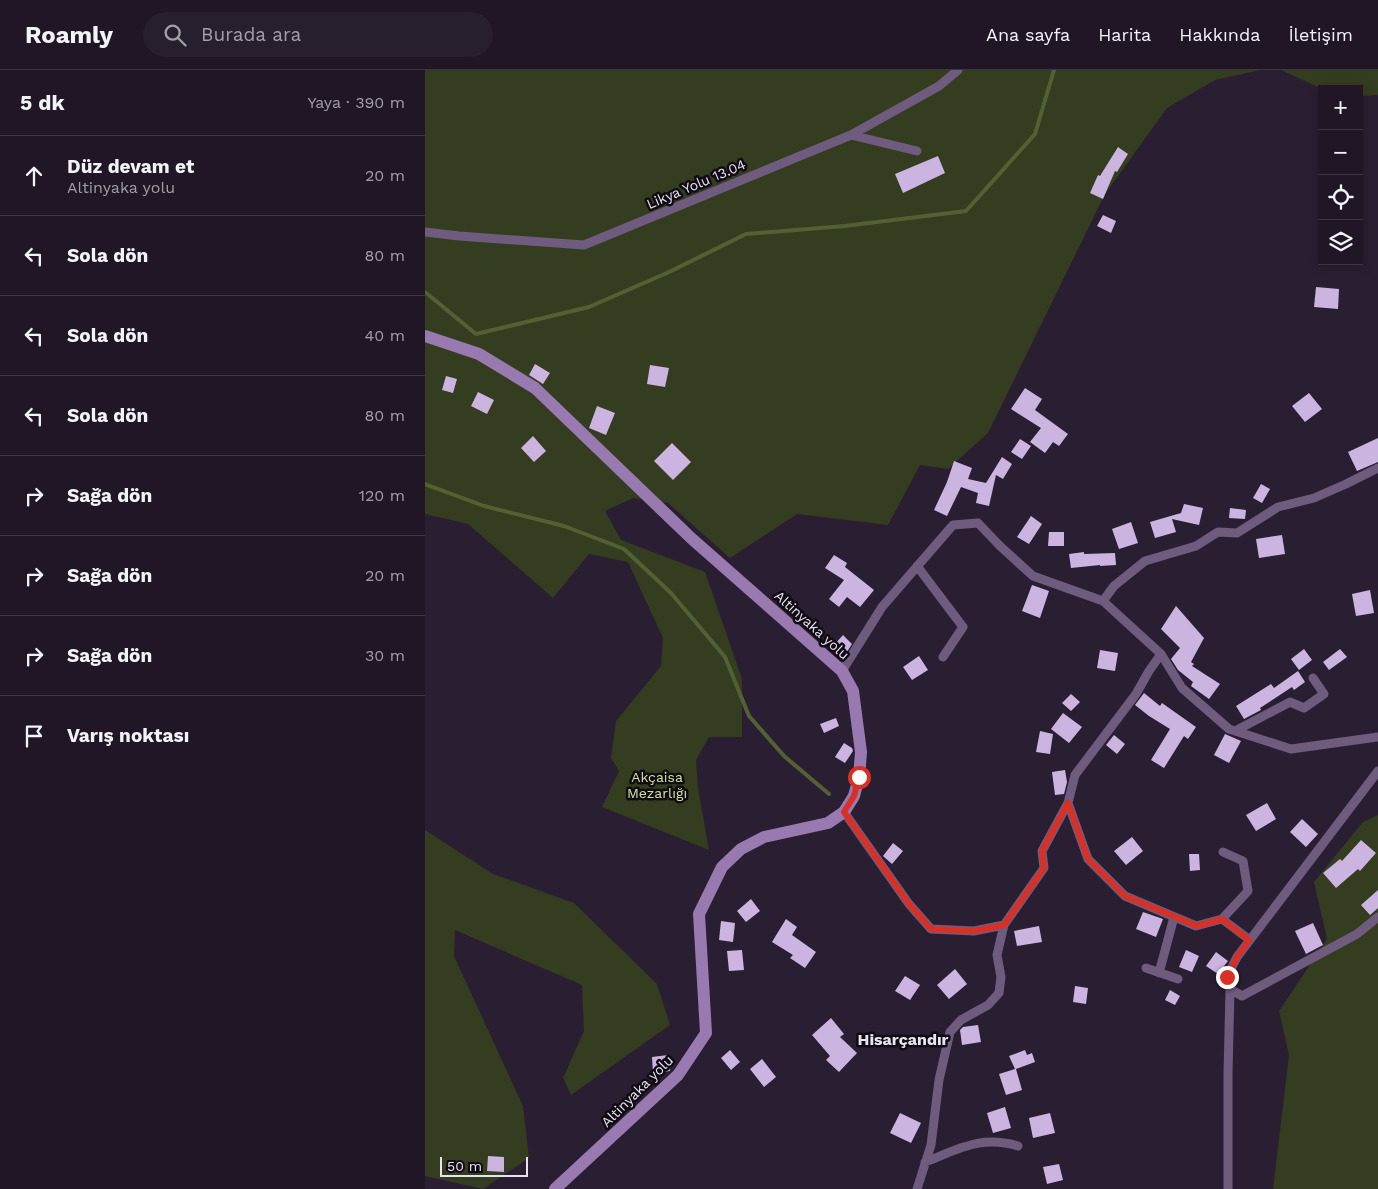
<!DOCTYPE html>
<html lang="tr">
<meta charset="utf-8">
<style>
:root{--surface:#201626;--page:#281f2e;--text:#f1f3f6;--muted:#a29fa7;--line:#3d3543}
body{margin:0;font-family:"Work Sans",sans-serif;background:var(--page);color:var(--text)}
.controls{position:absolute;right:15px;top:15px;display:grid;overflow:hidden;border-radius:0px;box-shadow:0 2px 12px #0003}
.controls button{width:45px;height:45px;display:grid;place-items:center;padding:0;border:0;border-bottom:1px solid var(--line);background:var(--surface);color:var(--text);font:25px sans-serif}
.scale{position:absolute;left:15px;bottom:12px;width:88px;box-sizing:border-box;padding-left:5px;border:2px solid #e9e2f0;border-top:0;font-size:14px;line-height:18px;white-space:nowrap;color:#e9e2f0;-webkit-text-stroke:4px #100b14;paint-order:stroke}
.stop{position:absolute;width:15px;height:15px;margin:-11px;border:4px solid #d93025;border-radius:50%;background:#fff}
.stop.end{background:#d93025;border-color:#fff;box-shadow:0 1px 5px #0008}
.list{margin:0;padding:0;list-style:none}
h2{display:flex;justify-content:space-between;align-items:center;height:65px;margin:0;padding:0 20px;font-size:21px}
h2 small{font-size:16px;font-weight:400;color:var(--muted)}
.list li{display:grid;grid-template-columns:32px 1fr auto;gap:15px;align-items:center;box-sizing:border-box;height:80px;padding:0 20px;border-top:1px solid var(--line)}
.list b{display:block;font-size:19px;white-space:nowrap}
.list p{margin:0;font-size:16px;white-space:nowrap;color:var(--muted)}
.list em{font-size:16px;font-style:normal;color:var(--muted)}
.icon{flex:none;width:28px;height:28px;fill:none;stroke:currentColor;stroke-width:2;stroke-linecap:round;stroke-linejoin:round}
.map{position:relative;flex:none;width:953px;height:1119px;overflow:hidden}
header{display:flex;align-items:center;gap:30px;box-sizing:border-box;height:70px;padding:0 25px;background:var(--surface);border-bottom:1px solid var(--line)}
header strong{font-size:24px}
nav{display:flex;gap:28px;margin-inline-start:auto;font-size:18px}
.search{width:350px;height:45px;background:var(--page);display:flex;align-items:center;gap:12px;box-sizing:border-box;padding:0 18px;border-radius:28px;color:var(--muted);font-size:19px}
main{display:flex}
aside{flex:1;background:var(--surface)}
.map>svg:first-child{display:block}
.green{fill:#343d20}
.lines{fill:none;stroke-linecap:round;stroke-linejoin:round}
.stream{stroke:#526034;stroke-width:4}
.building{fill:#ccb4e1}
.minor{stroke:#6e5b7d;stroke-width:9}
.secondary{stroke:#987ab0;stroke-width:12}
.route{stroke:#d93025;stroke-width:6}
.labels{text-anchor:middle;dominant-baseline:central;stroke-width:5;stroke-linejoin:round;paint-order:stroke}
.street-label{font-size:14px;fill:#e9e2f0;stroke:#100b14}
.park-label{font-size:14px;fill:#cee59d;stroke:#100b14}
.quarter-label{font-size:16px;font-weight:bold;fill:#e9e2f0;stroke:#100b14}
</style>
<header>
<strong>Roamly</strong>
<div class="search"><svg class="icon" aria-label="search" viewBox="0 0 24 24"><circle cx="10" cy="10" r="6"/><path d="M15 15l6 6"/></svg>Burada ara</div>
<nav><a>Ana sayfa</a><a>Harita</a><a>Hakkında</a><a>İletişim</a></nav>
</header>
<main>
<aside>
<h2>5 dk<small>Yaya · 390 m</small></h2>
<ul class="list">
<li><svg class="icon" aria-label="ahead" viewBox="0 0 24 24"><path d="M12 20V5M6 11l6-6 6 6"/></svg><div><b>Düz devam et</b><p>Altinyaka yolu</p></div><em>20 m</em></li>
<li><svg class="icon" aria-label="left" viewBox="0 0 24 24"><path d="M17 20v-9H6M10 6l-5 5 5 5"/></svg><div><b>Sola dön</b></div><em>80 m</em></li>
<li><svg class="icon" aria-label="left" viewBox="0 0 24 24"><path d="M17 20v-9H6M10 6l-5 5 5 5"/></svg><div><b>Sola dön</b></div><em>40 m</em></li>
<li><svg class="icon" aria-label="left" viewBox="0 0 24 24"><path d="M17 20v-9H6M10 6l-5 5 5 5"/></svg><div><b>Sola dön</b></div><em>80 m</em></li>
<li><svg class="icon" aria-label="right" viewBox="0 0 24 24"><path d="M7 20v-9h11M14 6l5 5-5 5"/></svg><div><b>Sağa dön</b></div><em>120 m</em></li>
<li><svg class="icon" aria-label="right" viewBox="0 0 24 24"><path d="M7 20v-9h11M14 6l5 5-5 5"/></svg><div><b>Sağa dön</b></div><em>20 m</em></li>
<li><svg class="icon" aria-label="right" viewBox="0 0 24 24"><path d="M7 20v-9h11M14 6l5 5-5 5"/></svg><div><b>Sağa dön</b></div><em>30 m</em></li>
<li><svg class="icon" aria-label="arrive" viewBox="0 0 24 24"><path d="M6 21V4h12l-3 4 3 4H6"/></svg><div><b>Varış noktası</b></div></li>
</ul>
</aside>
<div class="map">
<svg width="953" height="1119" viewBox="0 0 953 1119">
<rect width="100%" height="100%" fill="#2a1e33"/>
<path class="green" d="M0 0H835L790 10 742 38 680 124 563 363 523 399 495 395 463 455 372 444 305 488 243 433 208 428 180 441 196 470 280 502 317 609V667H284L271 690 273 718 284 780 177 737 194 701 186 688 191 651 236 596 238 568 203 492 164 484 128 528 43 454 0 444Z
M856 0H953V25L934 26V19H897Z
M953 745V1119H848L864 985 854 941 902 869 889 812 938 752Z
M0 760 68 804 149 833 232 914 245 955 146 1025 138 1008 159 961 157 915 30 860 29 886 98 1036 104 1088 58 1119 0 1106Z"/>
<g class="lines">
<path class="stream" d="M0 222 51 264 164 237 244 202 321 164 420 156 541 141 610 64 629 0
M0 414 59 436 139 456 199 479 246 523 300 587 324 646 359 686 404 724"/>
</g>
<path class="building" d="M693 77 703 84 692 102 690 101 678 129 665 123 673 105 675 106Z
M513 86 520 103 478 123 470 104Z
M678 145 691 151 686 163 672 156Z
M891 217 914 219 913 239 889 237Z
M110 294 125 303 118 314 104 305Z
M225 295 244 298 240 317 222 314Z
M21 306 32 309 28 323 17 320Z
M600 318 617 329 610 340 643 364 634 376 628 372 620 383 605 372 616 358 586 339Z
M53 322 69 330 62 344 46 336Z
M884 323 897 339 880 352 867 336Z
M172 336 190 343 181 365 164 358Z
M108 366 121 381 109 392 96 378Z
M953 368V392L932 401 923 382Z
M595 369 606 376 597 389 586 382Z
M247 373 266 392 248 410 229 391Z
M577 387 587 394 578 409 571 405 564 436 551 433 553 423 536 417 522 446 509 440 522 412 529 391 547 398 543 409 561 413Z
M836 414 845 419 837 433 828 428Z
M759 434 778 438 774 455 747 449 751 462 730 468 725 452 756 443Z
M805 438 821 440 820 449 804 448Z
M606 446 617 454 604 474 592 467Z
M706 452 713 473 694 479 687 459Z
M624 462H639V476H623Z
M857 465 860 484 834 488 831 469Z
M659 482V484L690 483 691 495 675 496V495L646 498 644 484Z
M409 485 422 493 420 497 449 520 435 537 422 527 414 537 404 529 419 510 400 498Z
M607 515 624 521 615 548 597 541Z
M945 520 949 543 931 546 927 524Z
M751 536 779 568 766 592 769 594 767 596 795 614 784 629 766 616 768 612 753 600 746 589 755 578 736 559Z
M418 565 427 574 420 585 409 575Z
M879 579 887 590 874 600 866 589Z
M915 579 922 587 904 600 898 592Z
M675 580 693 583 690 601 672 598Z
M494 586 503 600 487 610 478 597Z
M873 601 880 612 869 620 867 617 835 638 836 640 819 649 811 636 846 614 849 618Z
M719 623 735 636 737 633 771 657 763 669 759 666 739 698 726 690 745 659 724 646 710 635Z
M646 624 655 632 646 641 637 633Z
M638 643 657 657 644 673 626 659Z
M411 648 414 656 399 663 395 654Z
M615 661 628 664 625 684 611 682Z
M800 664 816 671 804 693 789 685Z
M689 665 700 674 692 684 681 675Z
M419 673 427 678 428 681 420 693 410 687Z
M640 700 642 712 639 724 630 725 627 702Z
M842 733 851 749 831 761 821 745Z
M877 749 893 764 881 777 865 762Z
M707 767 718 781 701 795 689 781Z
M936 770 951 783 935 801 933 799 911 818 898 803 915 789 917 791Z
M468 773 478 781 467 794 458 786Z
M764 784H774L775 800 765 801Z
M953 820V838L945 845 936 835Z
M326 829 335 841 321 852 312 841Z
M718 842 738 849 731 867 711 859Z
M361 849 372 857 367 865 391 882 380 898 365 888 368 885 347 872Z
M296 851 310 853 308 872 294 870Z
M888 853 898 875 881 884 870 861Z
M614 856 617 872 592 876 589 861Z
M317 880 319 900 304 901 302 881Z
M761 880 774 886 767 902 754 897Z
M791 882 803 891 793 904 781 896Z
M530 899 542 914 524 929 512 915Z
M480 906 495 915 485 930 470 921Z
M650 916 663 918 661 934 648 932Z
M745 920 755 926 750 935 740 930Z
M406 948 419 964 415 967 432 983 414 1002 401 990 405 986 387 965Z
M553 955 556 972 537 975 535 960 538 957Z
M305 980 315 992 306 1000 296 988Z
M600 980 602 985 607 983 610 992 591 999 597 1020 581 1025 574 1004 590 999 584 986Z
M243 985 245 1001 228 1003 227 987Z
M337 989 351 1007 339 1017 325 999Z
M580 1037 586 1058 568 1063 562 1043Z
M475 1043 496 1053 486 1073 465 1063Z
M625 1043 630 1063 608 1068 604 1048Z
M63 1086 79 1087V1102L62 1101Z
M634 1094 638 1110 622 1114 618 1097Z"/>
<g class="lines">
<path class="minor" d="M426 65 492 81
M0 162 34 166 159 175 426 65 514 16 533 0
M492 496 538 557 518 587
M678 531 689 516 720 491 771 476 793 462 812 463 853 437 889 428 921 414 953 398
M417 601 457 537 528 455 553 453 575 476 608 506 678 531 736 584 757 618 804 659 866 679 953 667
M810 661 865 632 879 638 899 624 888 608
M953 701 812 887 802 907 805 919 817 926 932 864 953 847
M643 733 663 789 700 826 771 856 797 849 825 870
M419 742 484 834 506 859 549 861 579 855
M797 849 823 821 818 791 798 782
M721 898 753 909
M734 903 749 847
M500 1092C534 1079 556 1065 593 1076
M492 1119 506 1075 514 1010 525 962 536 950 563 935 574 923 576 907 572 885 579 855 619 798 617 781 643 733 650 705 711 624 724 601 736 584
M803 1119V1004L805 919"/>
<path class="secondary" d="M0 266 54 284 110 318 266 468 417 601 428 621 436 682 434 707 429 726 419 742 403 753 339 767 316 779 297 797 274 844 281 963 253 1005 130 1119"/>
</g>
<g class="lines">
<path class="route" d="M434 707 429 726 419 742 484 834 506 859 549 861 579 855 619 798 617 781 643 733 663 789 700 826 772 856 797 849 824 870 812 887 802 907"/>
</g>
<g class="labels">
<g class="street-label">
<text transform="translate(271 114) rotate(-23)">Likya Yolu 13.04</text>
<text transform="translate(387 555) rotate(42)">Altinyaka yolu</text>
<text transform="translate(212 1021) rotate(-45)">Altinyaka yolu</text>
</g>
<g class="park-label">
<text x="232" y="707">Akçaisa<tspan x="232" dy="16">Mezarlığı</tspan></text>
</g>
<g class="quarter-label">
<text x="478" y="969">Hisarçandır</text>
</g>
</g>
</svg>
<div class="controls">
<button>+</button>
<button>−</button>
<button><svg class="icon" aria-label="locate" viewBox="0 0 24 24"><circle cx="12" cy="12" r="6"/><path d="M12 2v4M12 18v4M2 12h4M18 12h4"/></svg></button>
<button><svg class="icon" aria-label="layers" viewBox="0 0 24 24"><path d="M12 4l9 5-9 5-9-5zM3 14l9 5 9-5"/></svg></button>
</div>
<div class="scale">50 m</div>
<div class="stop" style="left:434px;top:707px"></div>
<div class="stop end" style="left:802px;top:907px"></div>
</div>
</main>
